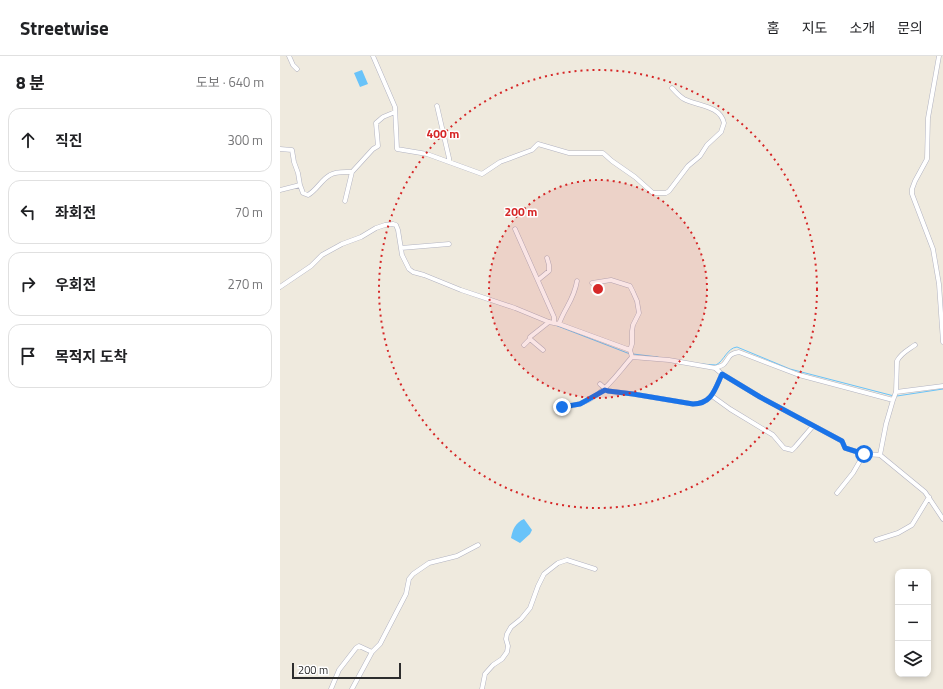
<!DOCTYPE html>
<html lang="ko">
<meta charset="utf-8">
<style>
:root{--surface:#fff;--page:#f2f2f2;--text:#202124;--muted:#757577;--line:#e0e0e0}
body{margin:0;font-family:"Titillium Web","Noto Sans KR",sans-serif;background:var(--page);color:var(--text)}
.controls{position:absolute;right:12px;bottom:12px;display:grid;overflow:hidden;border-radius:8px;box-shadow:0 2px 6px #0003}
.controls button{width:36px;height:36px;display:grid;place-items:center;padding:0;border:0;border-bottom:1px solid var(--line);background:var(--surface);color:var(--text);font:20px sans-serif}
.scale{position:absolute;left:12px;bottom:10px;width:109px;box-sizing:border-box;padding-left:4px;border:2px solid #2d2d2d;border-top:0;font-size:11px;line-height:14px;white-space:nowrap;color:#2d2d2d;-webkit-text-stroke:3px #fff;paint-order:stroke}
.stop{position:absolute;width:12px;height:12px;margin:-9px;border:3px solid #1a73e8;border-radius:50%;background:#fff}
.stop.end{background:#1a73e8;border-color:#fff;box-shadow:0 1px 4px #0008}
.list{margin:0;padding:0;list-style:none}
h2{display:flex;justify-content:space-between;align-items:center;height:52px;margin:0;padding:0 16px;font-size:17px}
h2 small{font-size:13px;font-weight:400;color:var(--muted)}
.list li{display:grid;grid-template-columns:26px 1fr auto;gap:12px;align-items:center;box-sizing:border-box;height:64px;margin:0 8px 8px;padding:0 8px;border:1px solid var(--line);border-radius:12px}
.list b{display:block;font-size:15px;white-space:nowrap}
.list em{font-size:13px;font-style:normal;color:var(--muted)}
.icon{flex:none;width:22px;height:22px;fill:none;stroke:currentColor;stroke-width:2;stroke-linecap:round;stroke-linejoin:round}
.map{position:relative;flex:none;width:663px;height:633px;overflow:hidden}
header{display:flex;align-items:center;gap:24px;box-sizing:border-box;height:56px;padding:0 20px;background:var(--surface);border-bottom:1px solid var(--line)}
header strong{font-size:19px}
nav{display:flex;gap:22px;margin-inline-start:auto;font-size:14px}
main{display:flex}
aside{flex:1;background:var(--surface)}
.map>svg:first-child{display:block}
.water{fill:#69c3f9}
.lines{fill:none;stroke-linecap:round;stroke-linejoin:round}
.stream{stroke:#69c3f9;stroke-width:1}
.minor-casing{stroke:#b2b3c1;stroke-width:5}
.minor{stroke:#fff;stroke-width:4}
.route{stroke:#1a73e8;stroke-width:5}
.ring{fill:none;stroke:#d62828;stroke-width:2;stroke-dasharray:2 4}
.centre{fill:#d62828;stroke:#fff;stroke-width:2}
.ring-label{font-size:12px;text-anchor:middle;font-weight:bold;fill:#d62828;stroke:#fff;stroke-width:3;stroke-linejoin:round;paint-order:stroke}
</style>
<header>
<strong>Streetwise</strong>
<nav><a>홈</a><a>지도</a><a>소개</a><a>문의</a></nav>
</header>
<main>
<aside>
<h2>8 분<small>도보 · 640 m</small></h2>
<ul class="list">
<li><svg class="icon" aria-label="ahead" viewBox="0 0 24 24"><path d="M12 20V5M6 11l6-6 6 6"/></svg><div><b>직진</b></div><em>300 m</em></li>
<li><svg class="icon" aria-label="left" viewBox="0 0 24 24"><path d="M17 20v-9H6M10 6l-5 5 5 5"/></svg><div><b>좌회전</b></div><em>70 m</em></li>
<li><svg class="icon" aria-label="right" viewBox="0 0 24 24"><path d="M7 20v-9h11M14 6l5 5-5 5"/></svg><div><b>우회전</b></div><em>270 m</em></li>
<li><svg class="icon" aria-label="arrive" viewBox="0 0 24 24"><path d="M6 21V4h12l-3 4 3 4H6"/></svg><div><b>목적지 도착</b></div></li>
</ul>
</aside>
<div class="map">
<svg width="663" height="633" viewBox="0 0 663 633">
<rect width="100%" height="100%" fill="#efeade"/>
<path class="water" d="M82 14 88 28 80 31 74 17Z
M244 463 252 474 250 478 240 487 231 482C233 473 235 467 244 463Z"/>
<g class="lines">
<path class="stream" d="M275 269 350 298
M353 298 378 301
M421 308 436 309C444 305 447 292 457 291L510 313 614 340
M617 340 663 333"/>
<g class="minor-casing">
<path id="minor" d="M9 0 13 9 17 13
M93 0 115 51 117 93 147 98 202 118 220 106 252 94 258 88 289 97H323L332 105 355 121 373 137H386L389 135 408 110 420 100 427 89 441 76 444 67C440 49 417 50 404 43 399 40 396 36 392 32
M659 0 648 62 647 103 635 125 632 133V138L653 193 659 228 663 286
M157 50 169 102V106
M0 93 12 94 14 106 18 117 20 129 23 137 28 139C37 134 41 124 50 119 56 115 65 116 72 116
M0 134 20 129
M65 145 72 116 93 93 98 90 96 67 103 61 115 56
M235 173 274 261V266
M121 192 169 188
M258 224 269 215V209L267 202
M312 227 331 224 350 230 353 236 357 245 359 257 353 269 352 275V288L350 294 352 301
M0 231 31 210 42 199 62 188 81 181 96 172 105 169 113 168 116 169 118 174 122 199 129 213 133 216 144 219 181 234 235 252 269 266 279 268C285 251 294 244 297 225
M279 268 350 294
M244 289 250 283
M263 294 250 283V281L269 266
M352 301 389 304 435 312 442 318 480 341 562 385 565 392 584 398 600 399 645 436 663 463
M435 312C438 311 442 310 444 308 450 301 448 298 459 296L519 319 613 344 616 336 663 330
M320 328 328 335 353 338 413 348C432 348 435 333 442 318
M616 336 617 305C621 297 628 294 635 289
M432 340 450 353 493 379 504 392 512 394 515 391 533 370
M282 351C318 349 331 325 352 301
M600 399 606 368 613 344
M557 437 573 417 584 398
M596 484 618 477 632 469 649 441
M51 633 59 614 76 592 79 590 92 596
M72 633 92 596 100 588 126 538 129 523 133 518 149 507 177 500 198 489
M202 633 205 618 213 609 222 603 227 596 228 590 226 583 227 578 231 571 241 563 250 552 258 530 264 518 278 507 287 504 315 513"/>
</g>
<use href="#minor" class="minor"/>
</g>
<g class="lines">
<path class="route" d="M282 351 300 348 325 334 328 335 353 338 413 348C432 348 435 333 442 318L480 341 562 385 565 392 584 398"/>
</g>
<circle cx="318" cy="233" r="109" fill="#d62828" fill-opacity=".12"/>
<g class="ring">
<circle cx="318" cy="233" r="109"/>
<circle cx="318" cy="233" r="219"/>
</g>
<circle cx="318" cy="233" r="6" class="centre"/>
<g class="ring-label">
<text x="163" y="82">400 m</text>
<text x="241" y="160">200 m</text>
</g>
</svg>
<div class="controls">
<button>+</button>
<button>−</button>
<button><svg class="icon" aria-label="layers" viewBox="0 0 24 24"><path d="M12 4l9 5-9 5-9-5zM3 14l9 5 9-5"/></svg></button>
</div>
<div class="scale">200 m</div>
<div class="stop" style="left:584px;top:398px"></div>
<div class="stop end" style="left:282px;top:351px"></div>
</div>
</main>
